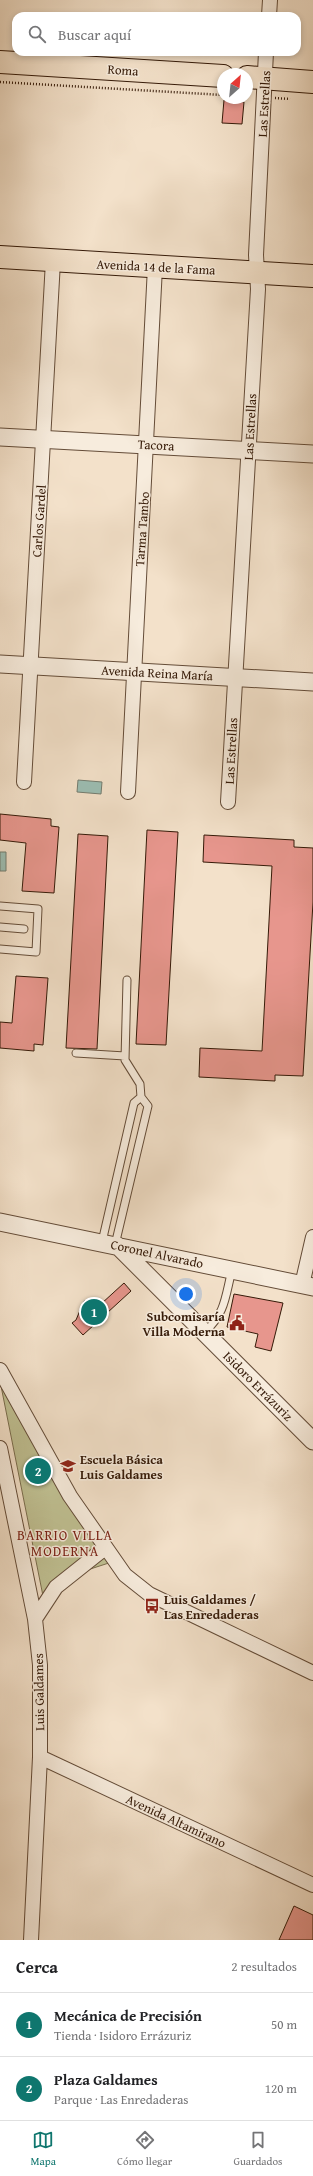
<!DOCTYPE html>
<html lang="es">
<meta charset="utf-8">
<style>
:root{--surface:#fff;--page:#f6f6f6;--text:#202124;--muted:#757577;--line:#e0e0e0;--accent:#0f766e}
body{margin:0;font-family:"Gentium Book Plus",serif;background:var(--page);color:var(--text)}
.compass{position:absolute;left:217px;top:68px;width:36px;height:36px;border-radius:50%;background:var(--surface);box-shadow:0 2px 6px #0003;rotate:27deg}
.you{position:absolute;left:186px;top:1294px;width:14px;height:14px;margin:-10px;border:3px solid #fff;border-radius:50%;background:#1a73e8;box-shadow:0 0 0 6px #1a73e833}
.badge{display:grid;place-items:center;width:26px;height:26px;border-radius:50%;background:var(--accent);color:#fff;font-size:13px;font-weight:700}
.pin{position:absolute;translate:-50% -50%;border:2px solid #fff;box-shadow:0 1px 4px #0006}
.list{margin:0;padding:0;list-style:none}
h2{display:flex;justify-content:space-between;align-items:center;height:52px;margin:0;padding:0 16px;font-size:17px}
h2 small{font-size:13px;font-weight:400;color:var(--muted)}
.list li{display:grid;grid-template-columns:26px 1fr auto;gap:12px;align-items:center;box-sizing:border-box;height:64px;padding:0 16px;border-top:1px solid var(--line)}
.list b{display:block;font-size:15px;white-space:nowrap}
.list p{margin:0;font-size:13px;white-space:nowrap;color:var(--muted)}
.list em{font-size:13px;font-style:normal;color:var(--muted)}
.icon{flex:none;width:22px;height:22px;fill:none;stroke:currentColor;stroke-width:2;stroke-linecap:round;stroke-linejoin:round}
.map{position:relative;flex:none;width:313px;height:1940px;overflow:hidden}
.search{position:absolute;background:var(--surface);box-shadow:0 2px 6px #0003;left:12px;right:12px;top:12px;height:44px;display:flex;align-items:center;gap:10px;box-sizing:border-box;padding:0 14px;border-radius:12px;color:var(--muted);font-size:15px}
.sheet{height:180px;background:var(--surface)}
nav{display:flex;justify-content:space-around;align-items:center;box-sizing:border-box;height:56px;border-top:1px solid var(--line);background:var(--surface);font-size:11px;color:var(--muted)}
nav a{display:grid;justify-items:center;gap:2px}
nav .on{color:var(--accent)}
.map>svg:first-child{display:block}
.green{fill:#c0c193;stroke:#7a6e4e}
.water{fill:#9cbeb3;stroke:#737c6f}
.building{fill:#e7968d;stroke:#351a08}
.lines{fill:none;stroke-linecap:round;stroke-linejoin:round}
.service-casing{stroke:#644c38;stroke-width:9}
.minor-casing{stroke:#644c38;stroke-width:16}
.tertiary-casing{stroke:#644c38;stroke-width:19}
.primary-casing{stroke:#351a08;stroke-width:24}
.path{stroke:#351a08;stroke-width:2.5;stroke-dasharray:1 2;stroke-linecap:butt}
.service{stroke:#f7ecdd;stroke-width:7}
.minor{stroke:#f7ecdd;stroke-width:14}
.tertiary{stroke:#f7ecdd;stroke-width:17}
.primary{stroke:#f3e1ca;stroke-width:22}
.labels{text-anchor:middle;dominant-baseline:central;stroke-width:3;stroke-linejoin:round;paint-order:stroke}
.street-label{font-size:13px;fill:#351a08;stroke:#f7ecdd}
.poi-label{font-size:13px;font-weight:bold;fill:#351a08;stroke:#f7ecdd;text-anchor:start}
.neighbourhood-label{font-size:14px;letter-spacing:1px;fill:#7a1f14;stroke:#f7ecdd}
</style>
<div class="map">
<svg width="313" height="1940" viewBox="0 0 313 1940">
<rect width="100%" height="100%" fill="#f3e1ca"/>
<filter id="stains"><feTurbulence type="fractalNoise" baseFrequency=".005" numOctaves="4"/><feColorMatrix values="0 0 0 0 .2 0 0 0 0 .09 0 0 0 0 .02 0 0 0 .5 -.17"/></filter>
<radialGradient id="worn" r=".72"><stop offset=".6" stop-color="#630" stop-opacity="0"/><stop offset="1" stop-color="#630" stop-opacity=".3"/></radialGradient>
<path class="green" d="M0 1381 115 1561 81 1572 45 1606Z"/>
<path class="water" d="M78 780 102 782 101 794 77 792Z
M0 852H6V871H0Z"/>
<path class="building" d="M224 100 244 102 242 124 222 123Z
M0 814 51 819V826L59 827 54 893 22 891 26 843 0 840Z
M147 830 178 832 166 1045 136 1044Z
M78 834 108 836 97 1049 66 1048Z
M204 835 294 840V847L313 848V902L303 1076 275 1075V1081L199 1077 200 1048 262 1051 272 866 203 862Z
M16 976 48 978 43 1045 34 1044V1051L0 1048V1022L12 1023Z
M124 1283 131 1291 83 1335 72 1323 76 1320 84 1301 97 1299 101 1304Z
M234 1294 283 1303 271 1351 255 1347 258 1334 227 1327Z
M294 1906 313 1915V1940H279Z"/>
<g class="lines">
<g class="service-casing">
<path id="service" d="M0 906 38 909 36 952 0 949
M0 927 24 929
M76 1053 125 1056
M102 1242 134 1103 141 1097
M115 1245 148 1106 141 1097 140 1084 125 1060 127 980
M205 1332C226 1312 225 1297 232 1270"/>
</g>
<g class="minor-casing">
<path id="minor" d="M269 16 270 0
M24 782 53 261
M128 792 155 267
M228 802 258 289 256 255 266 52
M302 1285 313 1237
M0 1370 70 1496 125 1575 149 1594 313 1673
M0 1448 35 1619 40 1665V1757L31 1940
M35 1619 56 1587 105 1548
M40 1757 313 1885"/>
</g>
<g class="tertiary-casing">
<path id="tertiary" d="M0 437 313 454
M0 664 313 682
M0 1222 313 1287
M118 1246 313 1441"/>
</g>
<g class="primary-casing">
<path id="primary" d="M0 62 223 76
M247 77 313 82
M0 257 313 276"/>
</g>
<path class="path" d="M0 82 223 95
M275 98 290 99"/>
<use href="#service" class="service"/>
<use href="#minor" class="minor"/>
<use href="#tertiary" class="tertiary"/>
<use href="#primary" class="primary"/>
</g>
<defs>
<g id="civic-bare" transform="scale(1.2)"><path d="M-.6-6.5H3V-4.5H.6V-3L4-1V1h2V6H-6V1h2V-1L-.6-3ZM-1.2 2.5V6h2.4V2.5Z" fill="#8f2418" stroke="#f7ecdd" stroke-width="2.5" paint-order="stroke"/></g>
<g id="school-bare" transform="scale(1.2)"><path d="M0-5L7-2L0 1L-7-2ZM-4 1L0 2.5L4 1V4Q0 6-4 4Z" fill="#8f2418" stroke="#f7ecdd" stroke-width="2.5" paint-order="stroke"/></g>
<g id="bus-bare" transform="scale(1.2)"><path d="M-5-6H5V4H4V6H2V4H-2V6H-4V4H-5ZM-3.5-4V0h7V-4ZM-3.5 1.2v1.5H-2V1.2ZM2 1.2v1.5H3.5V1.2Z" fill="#8f2418" stroke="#f7ecdd" stroke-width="2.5" paint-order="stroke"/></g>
</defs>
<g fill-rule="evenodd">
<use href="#civic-bare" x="237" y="1323"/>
<use href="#school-bare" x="68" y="1466"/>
<use href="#bus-bare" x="152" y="1606"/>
</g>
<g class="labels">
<g class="street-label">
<text transform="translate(123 70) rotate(4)">Roma</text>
<text transform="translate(264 104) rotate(-87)">Las Estrellas</text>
<text transform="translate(156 267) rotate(3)">Avenida 14 de la Fama</text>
<text transform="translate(250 427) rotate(-87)">Las Estrellas</text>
<text transform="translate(156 445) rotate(3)">Tacora</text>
<text transform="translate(39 521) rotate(-86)">Carlos Gardel</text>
<text transform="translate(142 529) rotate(-86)">Tarma Tambo</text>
<text transform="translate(157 673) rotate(3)">Avenida Reina María</text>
<text transform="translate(231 751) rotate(-87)">Las Estrellas</text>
<text transform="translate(157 1254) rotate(12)">Coronel Alvarado</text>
<text transform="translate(258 1386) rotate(45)">Isidoro Errázuriz</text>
<text transform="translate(39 1692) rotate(-91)">Luis Galdames</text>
<text transform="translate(176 1821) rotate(25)">Avenida Altamirano</text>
</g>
<g class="poi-label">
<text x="225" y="1316" text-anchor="end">Subcomisaría<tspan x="225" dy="15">Villa Moderna</tspan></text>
<text x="80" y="1459">Escuela Básica<tspan x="80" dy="15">Luis Galdames</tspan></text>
<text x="164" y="1599">Luis Galdames /<tspan x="164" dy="15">Las Enredaderas</tspan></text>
</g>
<g class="neighbourhood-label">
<text x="65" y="1535">BARRIO VILLA<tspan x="65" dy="16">MODERNA</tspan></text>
</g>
</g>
<rect width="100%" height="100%" filter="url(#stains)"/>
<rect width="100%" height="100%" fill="url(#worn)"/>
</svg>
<svg class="compass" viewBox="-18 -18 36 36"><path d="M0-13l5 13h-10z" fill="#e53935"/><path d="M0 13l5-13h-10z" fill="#757577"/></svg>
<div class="you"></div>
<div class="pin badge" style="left:94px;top:1312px">1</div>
<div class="pin badge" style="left:38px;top:1471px">2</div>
<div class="search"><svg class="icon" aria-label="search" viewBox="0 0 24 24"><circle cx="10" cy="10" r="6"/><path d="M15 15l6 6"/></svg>Buscar aquí</div>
</div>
<section class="sheet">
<h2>Cerca<small>2 resultados</small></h2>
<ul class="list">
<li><span class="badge">1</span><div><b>Mecánica de Precisión</b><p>Tienda · Isidoro Errázuriz</p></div><em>50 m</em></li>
<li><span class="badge">2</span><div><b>Plaza Galdames</b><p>Parque · Las Enredaderas</p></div><em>120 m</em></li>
</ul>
</section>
<nav>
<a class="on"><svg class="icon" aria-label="map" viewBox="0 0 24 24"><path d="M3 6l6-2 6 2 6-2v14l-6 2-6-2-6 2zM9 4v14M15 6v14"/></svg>Mapa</a>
<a><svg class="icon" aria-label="directions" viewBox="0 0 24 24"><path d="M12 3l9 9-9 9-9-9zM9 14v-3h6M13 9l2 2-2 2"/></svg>Cómo llegar</a>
<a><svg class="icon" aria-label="saved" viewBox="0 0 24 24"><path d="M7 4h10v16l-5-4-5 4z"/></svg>Guardados</a>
</nav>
